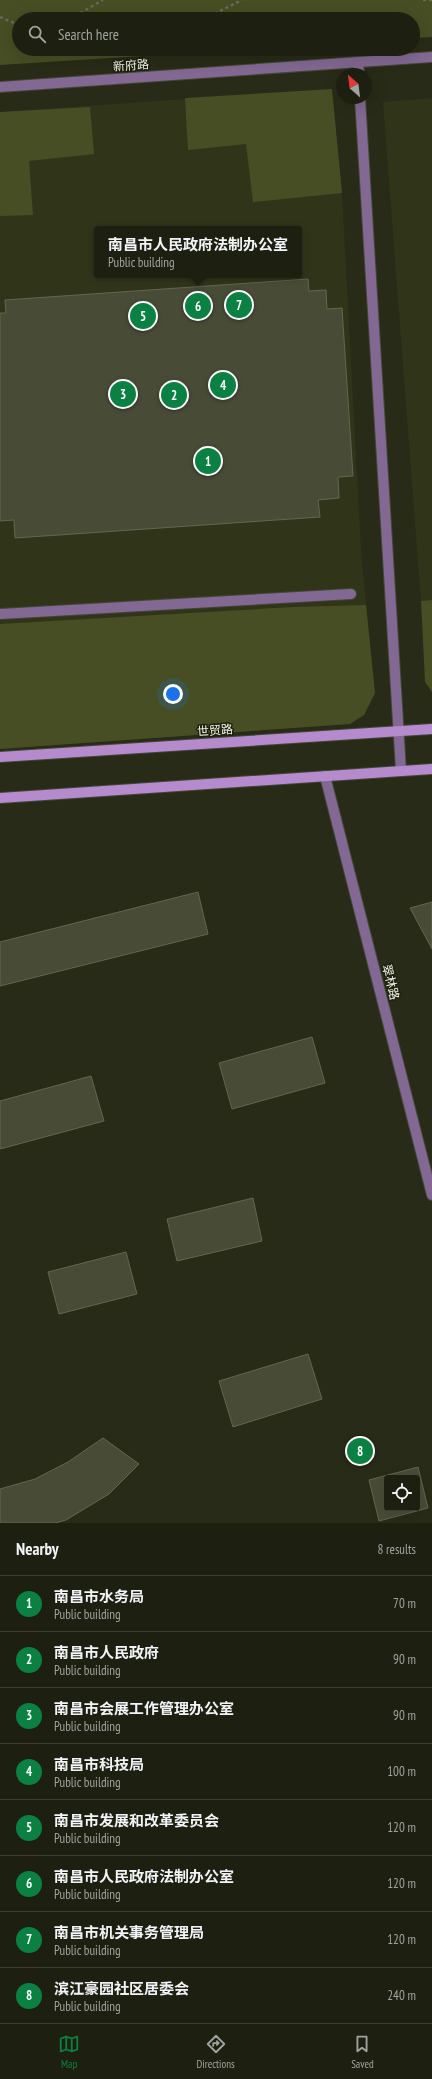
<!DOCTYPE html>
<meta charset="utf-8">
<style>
:root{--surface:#1d2011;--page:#25281a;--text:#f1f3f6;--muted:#a0a39f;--line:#3b3e31;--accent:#0b8043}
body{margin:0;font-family:"PT Sans Narrow","Noto Sans SC",sans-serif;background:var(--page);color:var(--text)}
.controls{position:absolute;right:12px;bottom:12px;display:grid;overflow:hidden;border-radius:4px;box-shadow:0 4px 16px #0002}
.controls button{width:36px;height:36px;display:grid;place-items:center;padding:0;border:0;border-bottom:1px solid var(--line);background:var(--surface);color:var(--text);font:20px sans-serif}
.compass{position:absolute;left:336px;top:68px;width:36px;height:36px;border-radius:50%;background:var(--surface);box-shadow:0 4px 16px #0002;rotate:332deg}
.you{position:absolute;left:173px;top:694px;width:14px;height:14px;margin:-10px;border:3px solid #fff;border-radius:50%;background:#1a73e8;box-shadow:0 0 0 6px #1a73e833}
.badge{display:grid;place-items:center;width:26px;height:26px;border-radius:50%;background:var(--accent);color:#fff;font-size:13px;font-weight:700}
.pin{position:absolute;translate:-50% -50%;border:2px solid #fff;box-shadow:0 1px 4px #0006}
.popup{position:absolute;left:94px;top:226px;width:208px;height:52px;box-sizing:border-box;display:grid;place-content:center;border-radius:4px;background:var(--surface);filter:drop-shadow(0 1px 3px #0005);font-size:13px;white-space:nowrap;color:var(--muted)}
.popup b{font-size:15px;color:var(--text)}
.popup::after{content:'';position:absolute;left:50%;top:100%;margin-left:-8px;border:8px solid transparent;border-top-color:var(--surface)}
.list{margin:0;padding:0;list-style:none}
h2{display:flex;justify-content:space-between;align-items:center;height:52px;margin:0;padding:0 16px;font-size:17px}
h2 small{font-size:13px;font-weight:400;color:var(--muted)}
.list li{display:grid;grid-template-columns:26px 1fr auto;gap:12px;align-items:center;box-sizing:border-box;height:56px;padding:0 16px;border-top:1px solid var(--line)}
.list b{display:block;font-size:15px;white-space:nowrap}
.list p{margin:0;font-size:13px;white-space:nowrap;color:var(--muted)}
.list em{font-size:13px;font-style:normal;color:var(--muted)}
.icon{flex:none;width:22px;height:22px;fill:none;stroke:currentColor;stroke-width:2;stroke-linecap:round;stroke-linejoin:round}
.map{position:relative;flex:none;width:432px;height:1523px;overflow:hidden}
.search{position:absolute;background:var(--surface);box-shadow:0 4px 16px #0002;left:12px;right:12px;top:12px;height:44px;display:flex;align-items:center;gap:10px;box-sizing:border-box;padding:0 14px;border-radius:22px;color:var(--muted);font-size:15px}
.sheet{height:500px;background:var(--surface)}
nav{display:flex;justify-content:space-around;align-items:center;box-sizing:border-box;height:56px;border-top:1px solid var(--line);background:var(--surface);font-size:11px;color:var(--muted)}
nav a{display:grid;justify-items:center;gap:2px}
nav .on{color:var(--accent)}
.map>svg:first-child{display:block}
.built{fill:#30351a;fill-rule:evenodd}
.green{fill:#474e23}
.building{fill:#484c37;stroke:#626750;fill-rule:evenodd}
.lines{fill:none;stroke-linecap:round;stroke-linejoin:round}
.minor-casing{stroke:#434734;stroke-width:12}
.tertiary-casing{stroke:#434734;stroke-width:12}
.secondary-casing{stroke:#434734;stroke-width:12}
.path{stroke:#666a58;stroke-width:2.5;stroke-dasharray:3 3;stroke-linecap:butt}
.minor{stroke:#826892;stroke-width:10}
.tertiary{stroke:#826892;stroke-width:10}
.secondary{stroke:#b58bce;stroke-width:10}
.labels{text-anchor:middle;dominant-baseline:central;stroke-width:3;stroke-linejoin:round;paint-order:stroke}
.street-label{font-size:12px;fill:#f2f5e8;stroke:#1e210e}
</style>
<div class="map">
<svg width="432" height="1523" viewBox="0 0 432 1523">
<rect width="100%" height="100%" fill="#272b17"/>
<path class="built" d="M332 89 342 193 361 551 375 693 364 715 350 724 0 749V112ZM97 229H299V275H97Z
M432 98V600L421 601 383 102Z"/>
<path class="green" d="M0 0H432V37L413 38V19H19V49H252L0 65Z
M332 89 342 193 253 202 246 144 188 150 185 98Z
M90 107 94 154 29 161 33 215 0 216V112Z
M432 600V692L425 682 421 601Z
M366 605 375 693 364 715 350 724 0 749V624L293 607Z"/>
<path class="building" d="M308 279 309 291 326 290 327 309 342 308 353 476 338 477 339 498 318 500 320 517 15 538 14 520 0 521V313H6L5 300Z
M198 892 208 934 0 986V942Z
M432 902V949L410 908Z
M312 1037 325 1083 232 1109 219 1063Z
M91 1076 104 1121 0 1149V1101Z
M253 1198 262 1241 177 1261 167 1219Z
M126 1252 137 1294 59 1314 48 1272Z
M308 1354 322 1399 233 1427 219 1381Z
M103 1438 139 1464 109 1494 66 1520 55 1523H0V1489L35 1479 68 1462Z
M418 1467 428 1508 379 1521 369 1480ZM387 1478H417V1508H387Z"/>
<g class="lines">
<g class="minor-casing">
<path id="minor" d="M358 63 359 74
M360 98 401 771
M0 614 351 594"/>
</g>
<g class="tertiary-casing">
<path id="tertiary" d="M0 87 432 57
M325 776 432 1195"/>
</g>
<g class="secondary-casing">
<path id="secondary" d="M0 757 432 729
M0 798 432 769"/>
</g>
<path class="path" d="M423 0H432
M0 17 19 25
M70 19 103 0
M204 19 242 0"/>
<use href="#minor" class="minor"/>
<use href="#tertiary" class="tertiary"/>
<use href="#secondary" class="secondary"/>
</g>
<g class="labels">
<g class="street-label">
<text transform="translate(131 65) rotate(-4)">新府路</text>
<text transform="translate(215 730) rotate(-4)">世贸路</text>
<text transform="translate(391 982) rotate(76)">翠林路</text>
</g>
</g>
</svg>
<div class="controls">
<button><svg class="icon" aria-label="locate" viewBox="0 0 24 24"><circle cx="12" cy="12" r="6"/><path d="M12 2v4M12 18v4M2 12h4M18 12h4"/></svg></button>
</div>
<svg class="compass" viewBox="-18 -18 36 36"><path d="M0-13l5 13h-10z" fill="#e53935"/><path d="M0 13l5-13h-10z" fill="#a0a39f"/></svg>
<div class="you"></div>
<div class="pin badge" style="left:208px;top:461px">1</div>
<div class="pin badge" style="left:174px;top:395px">2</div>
<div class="pin badge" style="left:123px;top:394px">3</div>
<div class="pin badge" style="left:223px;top:385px">4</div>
<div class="pin badge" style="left:143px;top:316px">5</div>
<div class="pin badge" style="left:198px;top:306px">6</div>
<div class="popup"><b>南昌市人民政府法制办公室</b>Public building</div>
<div class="pin badge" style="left:239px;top:305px">7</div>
<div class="pin badge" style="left:360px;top:1451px">8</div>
<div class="search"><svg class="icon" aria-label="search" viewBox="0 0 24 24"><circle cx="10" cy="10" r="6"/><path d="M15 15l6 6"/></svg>Search here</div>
</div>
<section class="sheet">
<h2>Nearby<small>8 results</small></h2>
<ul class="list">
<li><span class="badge">1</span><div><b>南昌市水务局</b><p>Public building</p></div><em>70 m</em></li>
<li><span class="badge">2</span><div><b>南昌市人民政府</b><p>Public building</p></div><em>90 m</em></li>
<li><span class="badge">3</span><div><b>南昌市会展工作管理办公室</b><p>Public building</p></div><em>90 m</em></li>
<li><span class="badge">4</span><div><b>南昌市科技局</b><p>Public building</p></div><em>100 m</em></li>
<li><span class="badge">5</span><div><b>南昌市发展和改革委员会</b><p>Public building</p></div><em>120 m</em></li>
<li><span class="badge">6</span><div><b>南昌市人民政府法制办公室</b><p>Public building</p></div><em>120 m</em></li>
<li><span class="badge">7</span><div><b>南昌市机关事务管理局</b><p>Public building</p></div><em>120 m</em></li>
<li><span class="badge">8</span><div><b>滨江豪园社区居委会</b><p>Public building</p></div><em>240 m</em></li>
</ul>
</section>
<nav>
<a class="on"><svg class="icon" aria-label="map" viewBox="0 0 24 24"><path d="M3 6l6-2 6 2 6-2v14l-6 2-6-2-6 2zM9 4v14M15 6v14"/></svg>Map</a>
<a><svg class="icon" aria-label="directions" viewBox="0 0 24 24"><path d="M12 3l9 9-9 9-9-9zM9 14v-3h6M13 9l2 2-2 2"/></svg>Directions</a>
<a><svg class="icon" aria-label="saved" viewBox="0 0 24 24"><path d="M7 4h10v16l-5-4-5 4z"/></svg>Saved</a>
</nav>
